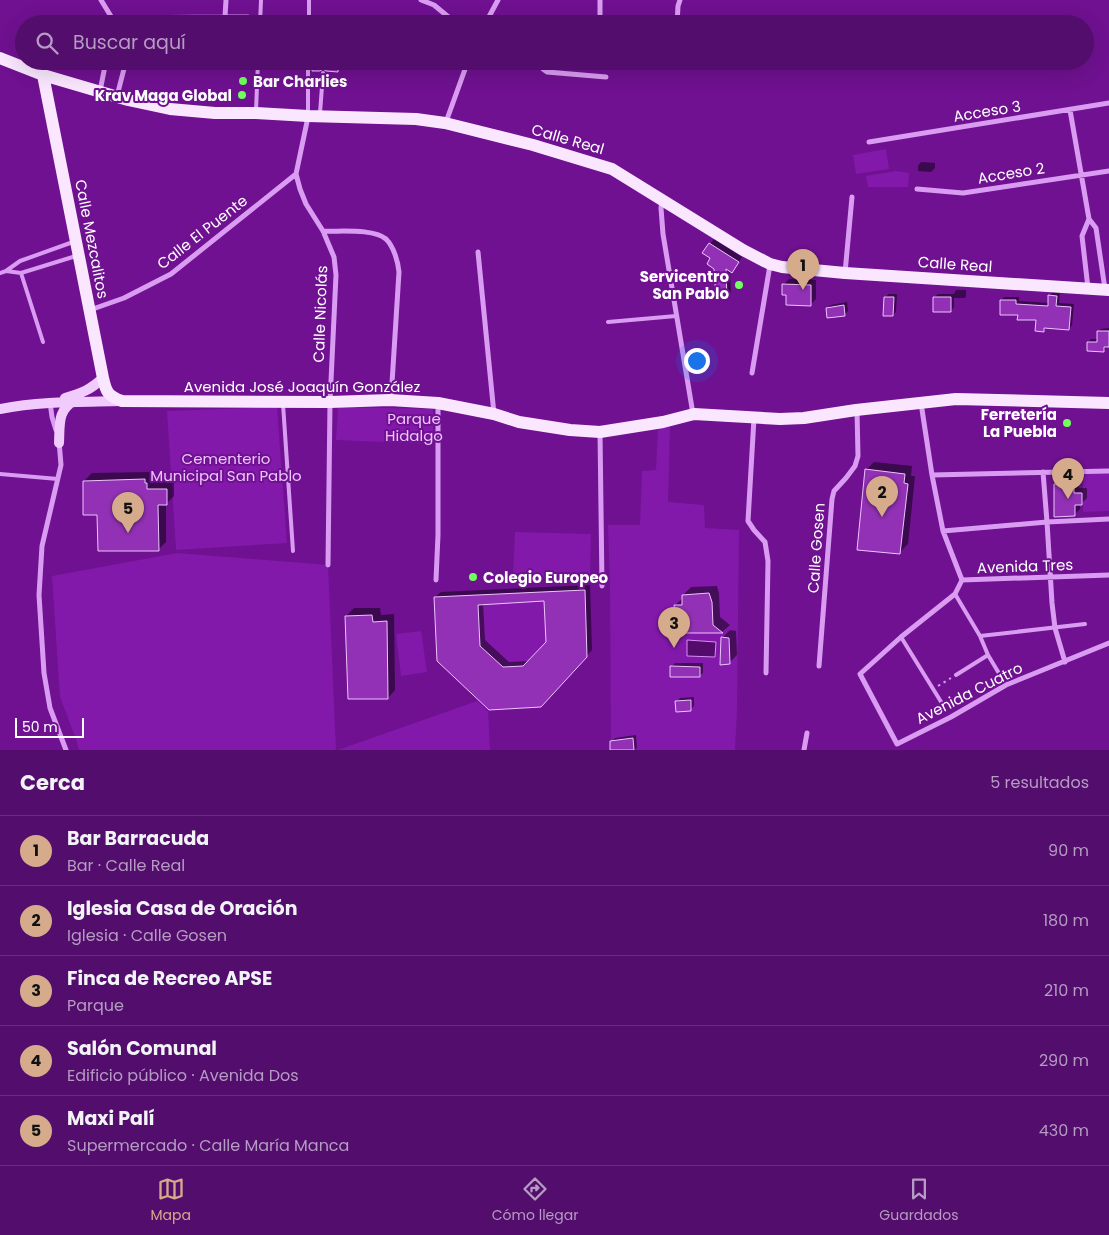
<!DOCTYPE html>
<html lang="es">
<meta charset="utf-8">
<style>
:root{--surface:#530d6c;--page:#591672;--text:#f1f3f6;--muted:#b59cc2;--line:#692d7f;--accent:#d6ab8b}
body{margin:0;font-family:Poppins,sans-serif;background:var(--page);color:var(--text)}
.scale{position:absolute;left:15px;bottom:12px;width:69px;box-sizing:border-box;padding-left:5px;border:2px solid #fff;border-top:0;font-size:14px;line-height:18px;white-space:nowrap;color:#fff;-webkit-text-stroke:4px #6f1190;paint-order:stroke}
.you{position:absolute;left:696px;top:360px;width:18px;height:18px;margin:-12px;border:4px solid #fff;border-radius:50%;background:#1a73e8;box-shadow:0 0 0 8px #1a73e833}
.badge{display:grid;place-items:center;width:32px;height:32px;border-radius:50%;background:var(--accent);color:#111;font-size:16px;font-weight:700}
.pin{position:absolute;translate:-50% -41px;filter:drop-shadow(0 1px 2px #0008)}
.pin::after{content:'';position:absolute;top:26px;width:18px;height:15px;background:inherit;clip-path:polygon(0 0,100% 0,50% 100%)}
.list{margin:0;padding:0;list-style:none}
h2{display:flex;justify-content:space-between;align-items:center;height:65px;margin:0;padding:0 20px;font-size:21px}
h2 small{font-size:16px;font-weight:400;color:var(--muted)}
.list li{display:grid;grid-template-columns:32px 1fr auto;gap:15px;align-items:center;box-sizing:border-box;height:70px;padding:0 20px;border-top:1px solid var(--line)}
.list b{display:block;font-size:19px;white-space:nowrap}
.list p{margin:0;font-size:16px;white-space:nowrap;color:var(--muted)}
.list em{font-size:16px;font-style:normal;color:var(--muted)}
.icon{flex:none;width:28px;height:28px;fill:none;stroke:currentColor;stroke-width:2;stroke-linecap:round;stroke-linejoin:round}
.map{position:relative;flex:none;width:1109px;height:750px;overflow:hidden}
.search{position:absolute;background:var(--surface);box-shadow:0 5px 20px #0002;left:15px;right:15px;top:15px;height:55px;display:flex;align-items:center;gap:12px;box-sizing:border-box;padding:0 18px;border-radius:28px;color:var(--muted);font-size:19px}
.sheet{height:415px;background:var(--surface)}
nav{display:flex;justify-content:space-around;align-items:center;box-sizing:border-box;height:70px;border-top:1px solid var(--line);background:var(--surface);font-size:14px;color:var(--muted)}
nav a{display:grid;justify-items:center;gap:2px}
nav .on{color:var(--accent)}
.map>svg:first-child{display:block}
.green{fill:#8219aa}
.water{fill:#530b6c;stroke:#d88ef6}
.shadow{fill:#0007;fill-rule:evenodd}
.building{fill:#9231b5;stroke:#edc4fd;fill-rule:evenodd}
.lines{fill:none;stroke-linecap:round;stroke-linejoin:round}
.path{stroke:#da9cf2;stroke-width:2;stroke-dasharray:2.5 4;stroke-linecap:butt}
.lane{stroke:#da9cf2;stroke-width:4}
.street{stroke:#da9cf2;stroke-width:5}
.secondary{stroke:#f0cbfc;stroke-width:10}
.primary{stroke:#fae7ff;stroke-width:12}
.poi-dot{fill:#70ff5d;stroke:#6f1190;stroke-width:2}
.labels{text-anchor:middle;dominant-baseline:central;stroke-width:4;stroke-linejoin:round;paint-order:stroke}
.poi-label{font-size:15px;font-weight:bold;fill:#fff;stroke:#6f1190;text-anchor:end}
.street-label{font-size:15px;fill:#fff;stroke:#6f1190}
.park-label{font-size:15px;fill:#edc4fd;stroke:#6f1190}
</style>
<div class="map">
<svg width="1109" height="750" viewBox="0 0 1109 750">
<rect width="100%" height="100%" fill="#6f1190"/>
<path class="green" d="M886 149 889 169 856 174 853 155Z
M896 171 909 173 908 187H868L866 176Z
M277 407 287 543 176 550 167 411Z
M338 407 433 409V444L336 440Z
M670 426 668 502 704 505 705 528 739 530 737 709 735 750H611L610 587 608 525H640L642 471 656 470 658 427Z
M1109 473V511L1083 512V474Z
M515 532 591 534 590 578 513 576Z
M177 553 328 565 336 750H79L76 739 60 697 52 576Z
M544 601 546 642 523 666 503 667 480 646 478 605Z
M421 631 427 672 401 676 396 634Z
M477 701 488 711 490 750H338Z"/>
<path class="water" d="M687 640 716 642 715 657 687 656Z"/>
<path class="shadow" d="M313 61H343V65L337 71Z
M921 162 935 163V168L931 172 918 171V166Z
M714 239 742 257 736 267 732 271 730 270 731 292 727 297 712 258 704 252Z
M789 279 816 280V299L811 304 787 294 783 285Z
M956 290H966V297L964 298H954V307L951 311 934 297 938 294H954Z
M1053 292 1060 293 1059 303 1074 304 1072 325 1069 329 1047 327 1044 330 1038 319 1019 314 1001 301 1004 297H1019V301L1049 303V296Z
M889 294H897L896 312 893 315 885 297Z
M847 302 848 311 845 314 827 308 831 305Z
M1109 328V346H1107V347L1104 351 1088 343 1091 339H1098V332L1101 329Z
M874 462 912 466 911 476H915L908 544 900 552 866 470Z
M152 472V476H154V482H174V496L166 504V542L158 550 98 514 84 481 92 473Z
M1061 479H1079V488H1087V498L1081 504H1080V509L1074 515 1055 485Z
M590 585 592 650 546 700 439 660 435 597 441 592ZM545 600 548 643 530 661 509 662 485 640 483 603Z
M717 586 719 594 720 617 730 625 722 632H682L681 621 675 605 683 598V595L691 587Z
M354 608H380L381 615 394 614 395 690 388 698 346 616Z
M730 630 736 631 737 655 729 663 722 638Z
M675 663H703V673L699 676 672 666Z
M694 697V706L690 710 677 701 680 698Z
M636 735 637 748 635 750H612L611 742 615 738Z"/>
<path class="building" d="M312 61H339L338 72 326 71 323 69 320 71H312Z
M709 243 739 262 732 273 726 269 727 298 716 299 714 269 707 264 710 258 702 253Z
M782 284 811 285V306L786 305V295H782Z
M1048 295 1057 296 1056 306 1071 307 1069 330 1044 328V332L1035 331 1036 320H1017L1018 315H1000V300H1016V304L1048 306Z
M884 297H894L893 316H883Z
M933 297H951V312H933Z
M844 305 845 316 827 318 826 308Z
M1097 331H1109V347H1104V352L1087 351V342H1097Z
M865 469 905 474 904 483 908 484 900 554 857 550Z
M145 479V483H147V489H167V505H158L159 551H98L97 515H83V481Z
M1054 484H1074V493H1082V505H1075V516L1054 517Z
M585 590 587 657 541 707 489 710 437 661 434 597ZM544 601 546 642 523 666 503 667 480 646 478 605Z
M709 593 712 602 713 625 723 633H681L680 623H675L674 605H682V595Z
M372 615 373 622 387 621 388 699H348L345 616Z
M721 637 729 638 730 664 720 665Z
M670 666 700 667V677H670Z
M691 700V711L676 712 675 701Z
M633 738 634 750H610V741Z"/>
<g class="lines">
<path class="path" d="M938 686 951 678"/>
<path class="lane" d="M260 24 261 0
M309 24V0
M256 111 258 61
M320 113 323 73
M308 114V61
M6 271 21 273 76 256
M0 273 6 271 20 261 73 242
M21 273 43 342
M608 322 676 316
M283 404 293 551
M0 474 58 479
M955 594 980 636 988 655 1006 685
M980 636 1085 624
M901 637 943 705
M956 675 988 655"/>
<path class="street" d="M101 0 112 18 114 24
M226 0 225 17H248
M421 0 434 5 457 24
M600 0V19
M112 18 225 17
M487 18 542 20 630 18
M485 24 498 0
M677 24 678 6 680 0
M543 61V69L547 72 606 77
M100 91 106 61
M117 96 126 61
M1070 110 1089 219 1082 236 1088 288
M308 117 296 174 300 189 306 204 323 231 334 257 336 275 330 402 328 565
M446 122 468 61
M869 142 1109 103
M917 189 963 193 1109 171
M662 200 661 208 663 234 693 414
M1089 219 1096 228 1105 289
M323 231C339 232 373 228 386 239 394 247 398 262 399 272L391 399
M478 252 494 414
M845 273 852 197
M90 310 124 298 171 274 296 174
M752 373 770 265
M50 402 52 417 56 430
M921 403 932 475 943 531 962 580
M754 418 748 521 754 530 765 542 768 561 766 673
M600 432 602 586
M59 441 61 465 42 546 39 595 44 673 50 708 66 750
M1043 472 1047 522 1052 603 1055 628 1065 662
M932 475 1109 471
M943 531 1047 522 1109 519
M436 580 438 535V404
M962 580 955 594 901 637 860 674 897 744 951 717 1006 685 1109 643
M962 580 1109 575
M819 666 832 499 834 491 846 478 855 466 858 456 857 411
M804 750 807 733"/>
<path class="secondary" d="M65 398C82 393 90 390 103 378
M0 409C40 401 80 402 121 401
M59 443C60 426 57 409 75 401"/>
<path class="primary" d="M0 58 43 75 128 100 170 109 215 113H256L308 116 416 119 445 123 533 145 612 169 743 250 770 264 782 267 845 273 1109 290
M43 75 103 378C106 392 108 396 122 401L330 402 390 400 438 403 494 414 519 422 570 430 600 432 663 422 694 414 780 419 804 418 856 410 956 399 1109 403"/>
</g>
<g class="poi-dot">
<circle cx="243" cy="81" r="5"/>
<circle cx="242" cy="95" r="5"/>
<circle cx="739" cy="285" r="5"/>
<circle cx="1067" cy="423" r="5"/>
<circle cx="473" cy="577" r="5"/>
</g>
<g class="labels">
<g class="poi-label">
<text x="253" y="81" text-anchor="start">Bar Charlies</text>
<text x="232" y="95">Krav Maga Global</text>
<text x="729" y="276">Servicentro<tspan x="729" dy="17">San Pablo</tspan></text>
<text x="1057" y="414">Ferretería<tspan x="1057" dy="17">La Puebla</tspan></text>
<text x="483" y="577" text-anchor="start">Colegio Europeo</text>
</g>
<g class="street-label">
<text transform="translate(987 111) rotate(-9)">Acceso 3</text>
<text transform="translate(568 139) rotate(16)">Calle Real</text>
<text transform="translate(1011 173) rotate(-9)">Acceso 2</text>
<text transform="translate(202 232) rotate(-38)">Calle El Puente</text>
<text transform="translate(92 239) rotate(79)">Calle Mezcalitos</text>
<text transform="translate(955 264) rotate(4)">Calle Real</text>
<text transform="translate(320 314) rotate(-88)">Calle Nicolás</text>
<text x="302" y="386">Avenida José Joaquín González</text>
<text transform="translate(816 548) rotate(-86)">Calle Gosen</text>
<text transform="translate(1025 566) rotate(-2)">Avenida Tres</text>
<text transform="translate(969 693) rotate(-27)">Avenida Cuatro</text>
</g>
<g class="park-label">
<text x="414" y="418">Parque<tspan x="414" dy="17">Hidalgo</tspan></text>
<text x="226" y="458">Cementerio<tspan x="226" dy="17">Municipal San Pablo</tspan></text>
</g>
</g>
</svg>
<div class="scale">50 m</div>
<div class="you"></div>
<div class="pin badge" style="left:803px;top:290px">1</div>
<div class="pin badge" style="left:882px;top:517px">2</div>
<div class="pin badge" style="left:674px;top:648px">3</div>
<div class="pin badge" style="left:1068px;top:499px">4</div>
<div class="pin badge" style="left:128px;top:533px">5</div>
<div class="search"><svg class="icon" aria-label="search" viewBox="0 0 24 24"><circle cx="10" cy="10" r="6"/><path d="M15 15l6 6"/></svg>Buscar aquí</div>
</div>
<section class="sheet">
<h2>Cerca<small>5 resultados</small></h2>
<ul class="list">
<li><span class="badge">1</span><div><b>Bar Barracuda</b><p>Bar · Calle Real</p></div><em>90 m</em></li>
<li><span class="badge">2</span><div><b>Iglesia Casa de Oración</b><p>Iglesia · Calle Gosen</p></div><em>180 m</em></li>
<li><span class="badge">3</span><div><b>Finca de Recreo APSE</b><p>Parque</p></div><em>210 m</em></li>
<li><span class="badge">4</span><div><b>Salón Comunal</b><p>Edificio público · Avenida Dos</p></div><em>290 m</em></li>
<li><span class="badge">5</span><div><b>Maxi Palí</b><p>Supermercado · Calle María Manca</p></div><em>430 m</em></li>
</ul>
</section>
<nav>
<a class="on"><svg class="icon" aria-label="map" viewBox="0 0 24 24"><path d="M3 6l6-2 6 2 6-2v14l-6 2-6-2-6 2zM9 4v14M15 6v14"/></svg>Mapa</a>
<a><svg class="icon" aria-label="directions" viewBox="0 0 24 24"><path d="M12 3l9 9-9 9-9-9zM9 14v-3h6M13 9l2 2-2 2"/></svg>Cómo llegar</a>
<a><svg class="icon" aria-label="saved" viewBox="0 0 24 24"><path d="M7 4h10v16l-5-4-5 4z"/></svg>Guardados</a>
</nav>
